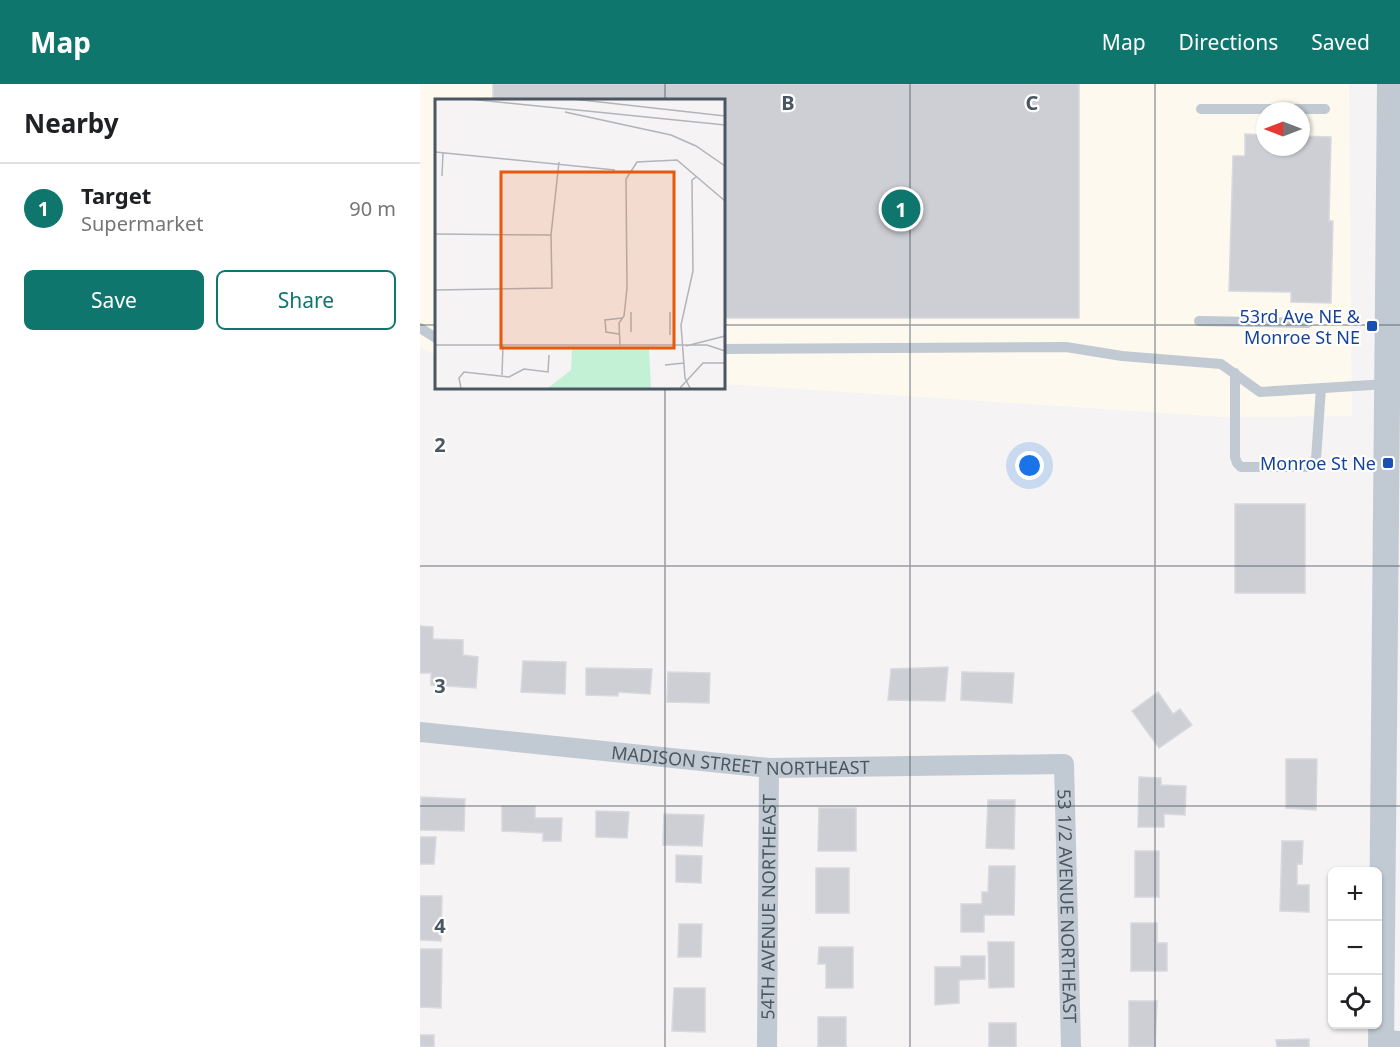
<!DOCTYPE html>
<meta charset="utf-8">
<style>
:root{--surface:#fff;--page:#f6f6f6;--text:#202124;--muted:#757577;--line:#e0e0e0;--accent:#0f766e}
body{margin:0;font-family:"Noto Sans",sans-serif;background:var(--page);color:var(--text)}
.controls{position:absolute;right:18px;bottom:18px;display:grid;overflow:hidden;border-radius:9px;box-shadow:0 2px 4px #0004}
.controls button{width:54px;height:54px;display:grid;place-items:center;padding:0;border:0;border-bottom:2px solid var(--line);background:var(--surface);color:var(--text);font:30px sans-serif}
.compass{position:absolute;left:836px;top:18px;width:54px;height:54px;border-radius:50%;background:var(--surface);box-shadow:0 2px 4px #0004;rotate:270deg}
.you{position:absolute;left:610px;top:382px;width:21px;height:21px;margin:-15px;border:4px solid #fff;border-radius:50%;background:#1a73e8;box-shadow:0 0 0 9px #1a73e833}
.badge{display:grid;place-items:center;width:39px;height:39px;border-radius:50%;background:var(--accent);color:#fff;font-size:20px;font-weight:700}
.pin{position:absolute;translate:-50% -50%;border:3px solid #fff;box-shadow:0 2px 6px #0006}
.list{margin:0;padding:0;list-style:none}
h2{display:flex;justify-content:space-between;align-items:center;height:78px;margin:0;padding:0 24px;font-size:26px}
h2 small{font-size:20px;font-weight:400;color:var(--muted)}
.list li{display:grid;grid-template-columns:39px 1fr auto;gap:18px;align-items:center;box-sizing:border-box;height:90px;padding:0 24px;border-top:2px solid var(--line)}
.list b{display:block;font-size:22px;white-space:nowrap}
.list p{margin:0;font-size:20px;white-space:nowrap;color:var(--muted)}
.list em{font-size:20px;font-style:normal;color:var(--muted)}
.actions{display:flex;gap:12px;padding:18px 24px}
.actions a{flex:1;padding:14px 0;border:2px solid var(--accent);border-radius:9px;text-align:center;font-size:21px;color:var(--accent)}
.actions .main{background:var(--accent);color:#fff}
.icon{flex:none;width:33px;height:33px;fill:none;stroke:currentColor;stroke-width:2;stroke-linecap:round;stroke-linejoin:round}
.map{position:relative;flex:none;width:980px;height:963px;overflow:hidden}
header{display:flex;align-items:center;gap:36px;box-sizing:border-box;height:84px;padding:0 30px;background:var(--accent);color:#fff}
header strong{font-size:28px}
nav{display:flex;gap:33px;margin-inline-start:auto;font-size:21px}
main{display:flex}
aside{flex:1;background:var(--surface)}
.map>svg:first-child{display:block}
.commercial{fill:#fdf9ef;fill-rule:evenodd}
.building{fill:#cdcfd5;stroke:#d7d9de;stroke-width:1.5}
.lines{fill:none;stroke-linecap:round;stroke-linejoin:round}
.service{stroke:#c1cad2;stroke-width:10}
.minor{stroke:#c1cad2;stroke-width:20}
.tertiary{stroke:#c1cad2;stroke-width:26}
.grid{fill:none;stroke:#4a5661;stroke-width:1.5;stroke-opacity:0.55}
.transit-dot{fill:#1a4fb4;stroke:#fff;stroke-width:2}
.labels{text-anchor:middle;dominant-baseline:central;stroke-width:4.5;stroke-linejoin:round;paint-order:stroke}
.transit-label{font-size:18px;fill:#164399;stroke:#fff;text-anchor:end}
.street-label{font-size:18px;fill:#4a5661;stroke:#fff}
.inset-road{fill:none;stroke:#b1b4b9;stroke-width:1.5}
.view{fill:#e8590c;fill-opacity:0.15;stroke:#e8590c;stroke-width:3}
.inset-edge{fill:none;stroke:#4a5661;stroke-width:3}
.grid-label{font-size:20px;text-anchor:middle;font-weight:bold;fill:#4a5661;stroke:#fff;stroke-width:4.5;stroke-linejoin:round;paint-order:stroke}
</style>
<header>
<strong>Map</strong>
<nav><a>Map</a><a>Directions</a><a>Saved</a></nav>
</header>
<main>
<aside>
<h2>Nearby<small></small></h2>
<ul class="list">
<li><span class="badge">1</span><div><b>Target</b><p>Supermarket</p></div><em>90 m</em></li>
</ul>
<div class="actions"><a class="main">Save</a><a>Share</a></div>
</aside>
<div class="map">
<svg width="980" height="963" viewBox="0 0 980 963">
<rect width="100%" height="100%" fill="#f5f3f3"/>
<path class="commercial" d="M0 0H929L932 332 803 333 303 300V16H16V272L0 262ZM845 27H881V63H845Z"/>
<path class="building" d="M73 0H659V234H303V16H73Z
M825 50 845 51V63H881V52L911 53 909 137H913L911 219 871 218V208L809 207 813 72H825Z
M815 420H885V509H815Z
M0 542 13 543V555L43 556V571L58 573 56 604 11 601V589H0Z
M103 577 146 578 145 610 101 608Z
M528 583 525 617 468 616 471 585Z
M166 584 232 585 230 610 198 608V612L166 611Z
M248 588 290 589 289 619 247 618Z
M542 588 594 589 592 619 541 616Z
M738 608 753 630 760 625 772 641 739 664 712 627Z
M866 675H897L896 726 866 724Z
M719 693 741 694V701L766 702 765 731 744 730V743H718Z
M1 713 45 715 44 747 0 746Z
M568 716H595L594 765 566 764Z
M82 722H115V734H142L141 757H123V749L82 747Z
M399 724H436V767H398Z
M176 727 209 728 207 754 176 753Z
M244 730 284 731 282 762 243 761Z
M0 753H16L14 780H0Z
M862 757H883L882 780H877V801H889V828L860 827Z
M715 767H739V813H715Z
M256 771 282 772 281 799 256 798Z
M569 782H595L594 831H564V848H541V820H562V808H568Z
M396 784H429V829H396Z
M0 812H22L21 857 0 856Z
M711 839H737V859H747V887H711Z
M259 840H282L281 873H258Z
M568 858H594V903L569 904Z
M399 863H433V904H406V880H398Z
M0 865H22L21 924 0 923Z
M541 872H565V895L539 896V919L515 921V883H541Z
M254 904H285V948L252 947Z
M709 917H737L735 963H709Z
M398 933H426V963H398Z
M569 939H596V963H569Z
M0 951H14V963H0Z
M889 955V963H857L856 956Z"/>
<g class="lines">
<path class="service" d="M781 25H905
M779 237 888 239
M0 244 16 254
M303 265 646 263 702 272 801 280 840 308 967 300
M815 289V373L817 379 821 383H887L896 375 901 304"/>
<g class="minor">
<path id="s1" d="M0 648 349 684 644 680 651 963"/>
<path d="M961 956 980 957"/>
<path id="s2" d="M347 963 349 684"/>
</g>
<path class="tertiary" d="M961 963 970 0"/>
</g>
<path class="grid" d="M245 0V16M490 0V963M735 0V963M0 241H16M303 241H980M245 303V963M0 482H980M0 722H980"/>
<g class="transit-dot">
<rect x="946" y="236" width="12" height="12" rx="3"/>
<rect x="962" y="373" width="12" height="12" rx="3"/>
</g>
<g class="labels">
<g class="transit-label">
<text x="940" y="232">53rd Ave NE &amp;<tspan x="940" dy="21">Monroe St NE</tspan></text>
<text x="956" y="379">Monroe St Ne</text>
</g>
<g class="street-label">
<text stroke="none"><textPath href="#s1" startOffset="322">MADISON STREET NORTHEAST</textPath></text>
<text stroke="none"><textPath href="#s1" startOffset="788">53 1/2 AVENUE NORTHEAST</textPath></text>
<text stroke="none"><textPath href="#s2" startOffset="140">54TH AVENUE NORTHEAST</textPath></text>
</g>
</g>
<g transform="translate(15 15)">
<rect width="290" height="290" fill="#f5f3f3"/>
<path d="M137 250H214L216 289H113L136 271Z" fill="#c3f1d5"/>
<path class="inset-road" d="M34 0 290 26M138 0 290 17M130 13 236 36 261 47 290 67M0 53 180 71M7 77 8 54M0 135 116 136M0 191 117 189 116 136 124 63M235 213V236M196 233V213M184 235 171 233 170 221 187 219M0 246H272L290 252M185 247 184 224 189 217 192 189 191 80 202 63 242 61 290 102M251 247 290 237M230 266 249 264M67 276 68 246M0 289V246M26 289 24 279 29 273 74 278 89 270 113 273 114 256M245 289 268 264H290M255 289 250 279 246 226 258 172 257 81 261 78"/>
<path class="view" d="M66 73H239V249H66Z"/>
<rect width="290" height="290" class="inset-edge"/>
</g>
<g class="grid-label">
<text x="368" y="26">B</text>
<text x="612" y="26">C</text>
<text x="20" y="368">2</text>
<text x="20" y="609">3</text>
<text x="20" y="849">4</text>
</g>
</svg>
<div class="controls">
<button>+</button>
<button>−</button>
<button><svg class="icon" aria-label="locate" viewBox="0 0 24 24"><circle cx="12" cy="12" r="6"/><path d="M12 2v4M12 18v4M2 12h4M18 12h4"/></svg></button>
</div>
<svg class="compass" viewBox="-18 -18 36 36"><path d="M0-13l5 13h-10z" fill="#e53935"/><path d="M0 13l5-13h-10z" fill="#757577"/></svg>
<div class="you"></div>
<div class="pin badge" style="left:481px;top:125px">1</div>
</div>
</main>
